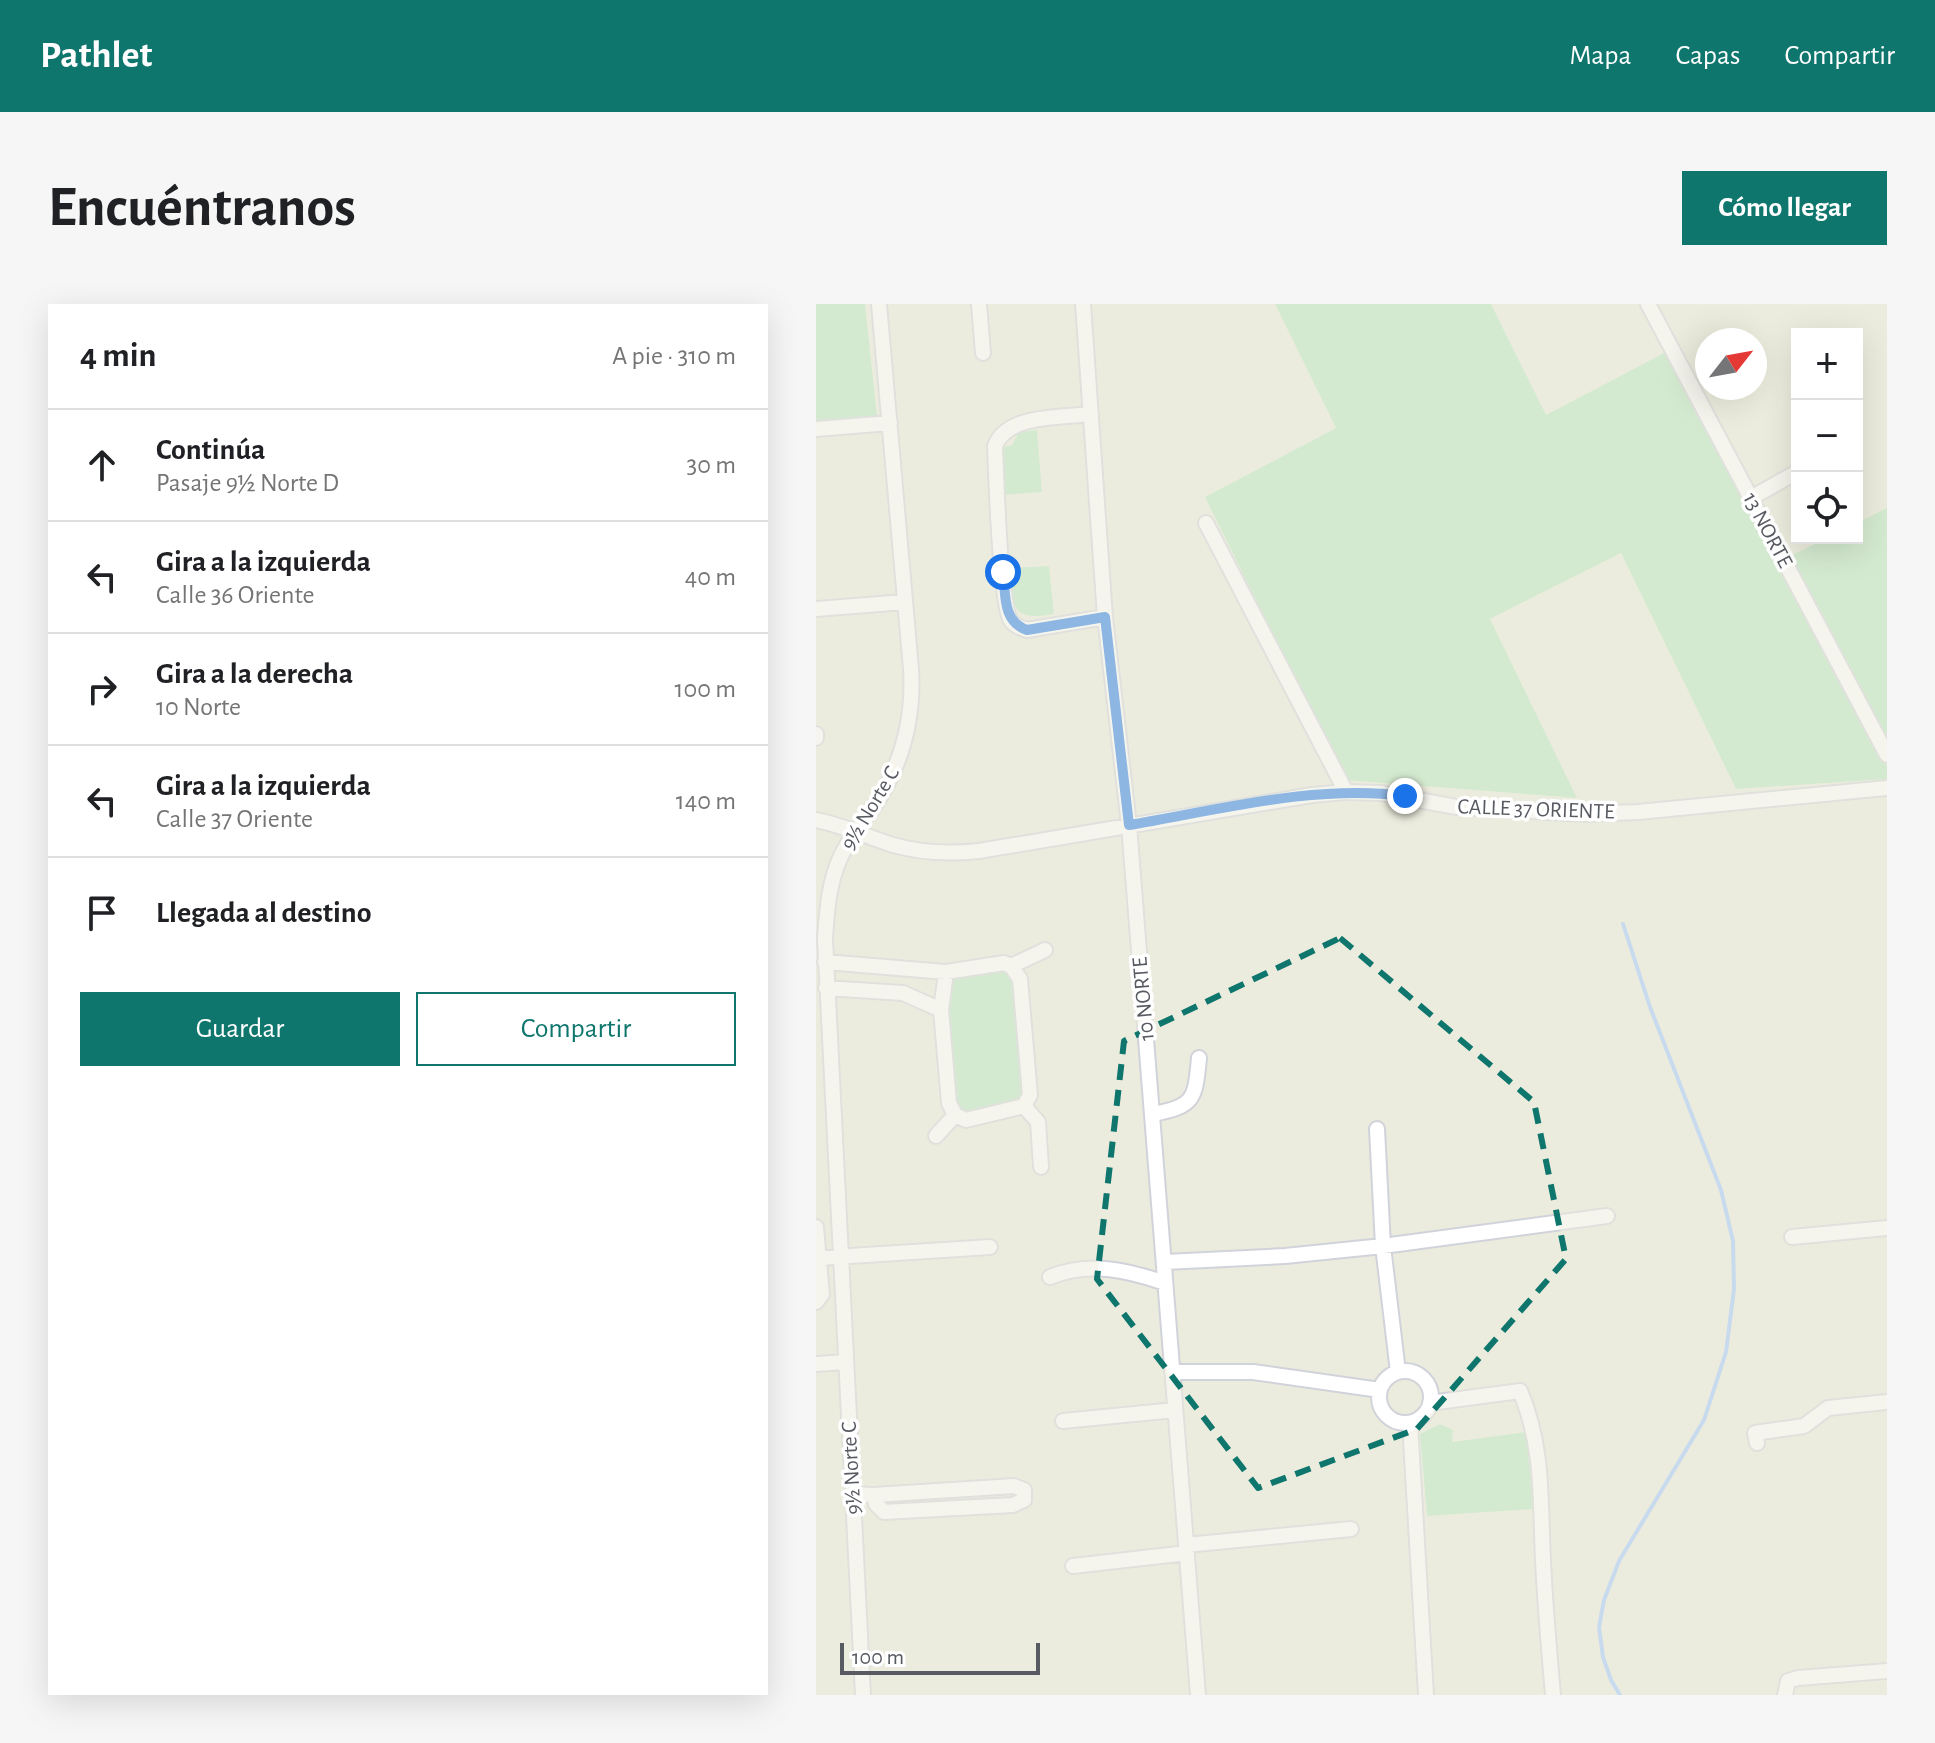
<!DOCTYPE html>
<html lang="es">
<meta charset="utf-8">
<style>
:root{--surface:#fff;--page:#f6f6f6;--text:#202124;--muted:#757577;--line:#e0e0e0;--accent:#0f766e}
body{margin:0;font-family:"Alegreya Sans",sans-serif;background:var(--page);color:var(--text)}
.controls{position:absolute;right:24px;top:24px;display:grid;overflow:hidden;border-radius:0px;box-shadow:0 8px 32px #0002}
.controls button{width:72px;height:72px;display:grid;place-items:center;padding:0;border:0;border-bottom:2px solid var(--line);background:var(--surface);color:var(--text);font:40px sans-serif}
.compass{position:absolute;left:879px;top:24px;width:72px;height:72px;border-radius:50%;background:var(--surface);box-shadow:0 8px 32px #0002;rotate:59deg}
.scale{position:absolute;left:24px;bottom:20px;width:200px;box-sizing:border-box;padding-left:8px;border:4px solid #575a61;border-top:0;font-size:22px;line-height:28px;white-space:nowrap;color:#575a61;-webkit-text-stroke:6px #fff;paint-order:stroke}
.stop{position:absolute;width:24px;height:24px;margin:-18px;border:6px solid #1a73e8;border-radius:50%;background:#fff}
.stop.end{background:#1a73e8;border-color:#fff;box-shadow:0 2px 8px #0008}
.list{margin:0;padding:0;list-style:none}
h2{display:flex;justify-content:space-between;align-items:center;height:104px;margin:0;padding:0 32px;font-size:34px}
h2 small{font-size:26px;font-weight:400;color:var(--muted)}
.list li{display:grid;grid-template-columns:52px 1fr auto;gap:24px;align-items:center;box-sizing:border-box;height:112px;padding:0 32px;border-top:2px solid var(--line)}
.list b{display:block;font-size:30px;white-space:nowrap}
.list p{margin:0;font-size:26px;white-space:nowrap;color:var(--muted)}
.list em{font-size:26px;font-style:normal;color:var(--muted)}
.actions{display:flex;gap:16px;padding:24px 32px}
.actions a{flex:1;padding:18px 0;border:2px solid var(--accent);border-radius:0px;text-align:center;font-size:28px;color:var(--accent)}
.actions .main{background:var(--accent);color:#fff}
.icon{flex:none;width:44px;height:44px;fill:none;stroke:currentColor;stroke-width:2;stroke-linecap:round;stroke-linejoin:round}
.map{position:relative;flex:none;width:1071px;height:1391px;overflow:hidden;border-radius:0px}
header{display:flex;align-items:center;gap:48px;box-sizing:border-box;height:112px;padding:0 40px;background:var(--accent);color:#fff}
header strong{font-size:38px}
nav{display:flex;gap:44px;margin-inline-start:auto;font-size:28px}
.intro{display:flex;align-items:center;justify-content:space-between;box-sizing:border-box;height:192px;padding:0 48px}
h1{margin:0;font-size:56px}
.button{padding:20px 36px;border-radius:0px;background:var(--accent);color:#fff;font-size:28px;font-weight:700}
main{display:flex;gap:48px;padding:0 48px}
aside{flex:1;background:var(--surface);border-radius:0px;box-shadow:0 8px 32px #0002}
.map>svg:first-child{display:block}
.green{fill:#b7e7bf}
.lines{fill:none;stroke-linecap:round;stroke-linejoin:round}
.stream{stroke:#9bc3ff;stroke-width:4}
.minor-casing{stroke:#d1d3da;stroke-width:18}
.minor{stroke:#fff;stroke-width:14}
.route{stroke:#1a73e8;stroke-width:10}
.marked{fill:none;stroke:#0f766e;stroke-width:6;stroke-dasharray:16 10;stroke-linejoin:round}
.labels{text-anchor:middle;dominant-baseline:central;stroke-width:7;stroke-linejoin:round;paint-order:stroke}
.street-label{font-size:22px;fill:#575a61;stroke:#fff}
</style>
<header>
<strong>Pathlet</strong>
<nav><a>Mapa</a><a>Capas</a><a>Compartir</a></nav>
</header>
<div class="intro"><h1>Encuéntranos</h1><a class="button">Cómo llegar</a></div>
<main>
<aside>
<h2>4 min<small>A pie · 310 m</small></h2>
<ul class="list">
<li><svg class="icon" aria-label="ahead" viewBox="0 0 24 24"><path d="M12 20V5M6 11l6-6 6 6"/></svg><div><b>Continúa</b><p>Pasaje 9½ Norte D</p></div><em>30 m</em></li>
<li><svg class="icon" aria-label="left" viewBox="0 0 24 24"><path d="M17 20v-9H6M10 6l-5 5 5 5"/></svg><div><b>Gira a la izquierda</b><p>Calle 36 Oriente</p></div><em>40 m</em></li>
<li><svg class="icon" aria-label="right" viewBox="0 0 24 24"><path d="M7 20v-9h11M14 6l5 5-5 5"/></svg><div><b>Gira a la derecha</b><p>10 Norte</p></div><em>100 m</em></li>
<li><svg class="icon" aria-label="left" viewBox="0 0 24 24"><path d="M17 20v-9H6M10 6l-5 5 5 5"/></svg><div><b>Gira a la izquierda</b><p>Calle 37 Oriente</p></div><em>140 m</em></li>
<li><svg class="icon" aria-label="arrive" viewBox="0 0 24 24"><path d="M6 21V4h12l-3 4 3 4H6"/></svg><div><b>Llegada al destino</b></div></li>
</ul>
<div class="actions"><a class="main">Guardar</a><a>Compartir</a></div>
</aside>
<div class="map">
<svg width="1071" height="1391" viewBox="0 0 1071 1391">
<rect width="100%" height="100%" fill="#ececde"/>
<path class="green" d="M0 0H49L61 112 0 118Z
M459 0H675L730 111 850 48 1071 462V475L920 485 805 249 674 315 761 494 529 476 389 193 520 124Z
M221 126 226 188 185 191 184 144 196 141 203 128Z
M1071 204V446L966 256 1011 234H1041V219Z
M233 262 238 310C193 318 197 302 194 264Z
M195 662 213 794 150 816 136 806 130 668Z
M624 1120 637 1126 636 1138 710 1128 718 1205 611 1212 604 1130Z"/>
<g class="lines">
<path class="stream" d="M804 1391 795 1376 787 1353 783 1323 788 1296 803 1257 888 1116 910 1048 918 985 917 937 905 886 834 703 807 620"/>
<g class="minor-casing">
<path id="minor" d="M163 0 167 49
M267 0 289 313 313 521 382 1391
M832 0 1071 451
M275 110C245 114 191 110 179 142 180 169 184 302 195 317 199 322 205 324 211 326L289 313
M0 125 74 119
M935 194 981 168
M390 219 530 488
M0 305 89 298
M0 430V434
M0 516C27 521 51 533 77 541 105 549 134 550 163 547L496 491 530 488 565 489 640 503 770 510 822 508 1071 484
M9 658 130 668 188 659 195 662
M195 662 204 675 214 791 208 802 222 818 225 863
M195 662 229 646
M130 668 125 706 133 799 139 811
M10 684 87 689 125 706
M337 810C379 802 379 795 383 754
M139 811 150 816 208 802
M561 825 567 942 582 1068
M120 832 139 811
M0 923 6 990 0 998
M976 933 1071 924
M3 954 174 943
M349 958 469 952 567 942 791 912
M234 973C273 957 311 966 349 979
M0 1060 30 1058
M563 1093a26 26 0 1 1 52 0a26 26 0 1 1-52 0Z
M356 1068H437L564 1086
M614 1099 704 1087C728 1143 724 1197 727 1256 729 1301 733 1346 737 1391
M247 1117 359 1106
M594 1119 610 1391
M941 1139 939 1129 988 1122 1012 1104 1071 1098
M36 1190 58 1191 198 1182 208 1186V1196L197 1201 68 1208 60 1200 58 1191
M370 1241 535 1225
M257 1262 371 1249
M47 1391 9 634C11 605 13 576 26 550 35 532 49 516 60 499 87 458 98 414 95 365L63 0
M969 1391 972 1377 982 1374 1071 1367"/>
</g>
<use href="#minor" class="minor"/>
</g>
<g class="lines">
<path class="route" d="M187 268C190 291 186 317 211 326L289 313 313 521C402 506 499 480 589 492"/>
</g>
<path d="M0 0H1071V1391H0ZM524 634 718 798 750 955 601 1125 442 1184 281 975 308 737Z" fill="#ececde" fill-opacity=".55" fill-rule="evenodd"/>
<path class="marked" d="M524 634 718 798 750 955 601 1125 442 1184 281 975 308 737Z"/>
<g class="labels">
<g class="street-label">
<text transform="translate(952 226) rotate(62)">13 NORTE</text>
<text transform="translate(54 504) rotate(-59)">9½ Norte C</text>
<text transform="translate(720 505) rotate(2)">CALLE 37 ORIENTE</text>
<text transform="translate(327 695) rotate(-95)">10 NORTE</text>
<text transform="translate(35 1164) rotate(-93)">9½ Norte C</text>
</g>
</g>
</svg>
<div class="controls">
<button>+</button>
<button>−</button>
<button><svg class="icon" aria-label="locate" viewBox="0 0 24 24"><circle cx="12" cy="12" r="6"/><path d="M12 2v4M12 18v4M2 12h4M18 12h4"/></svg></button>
</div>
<svg class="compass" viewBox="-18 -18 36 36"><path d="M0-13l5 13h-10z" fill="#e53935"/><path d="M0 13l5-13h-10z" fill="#757577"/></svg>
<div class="scale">100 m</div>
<div class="stop" style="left:187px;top:268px"></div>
<div class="stop end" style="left:589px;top:492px"></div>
</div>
</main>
